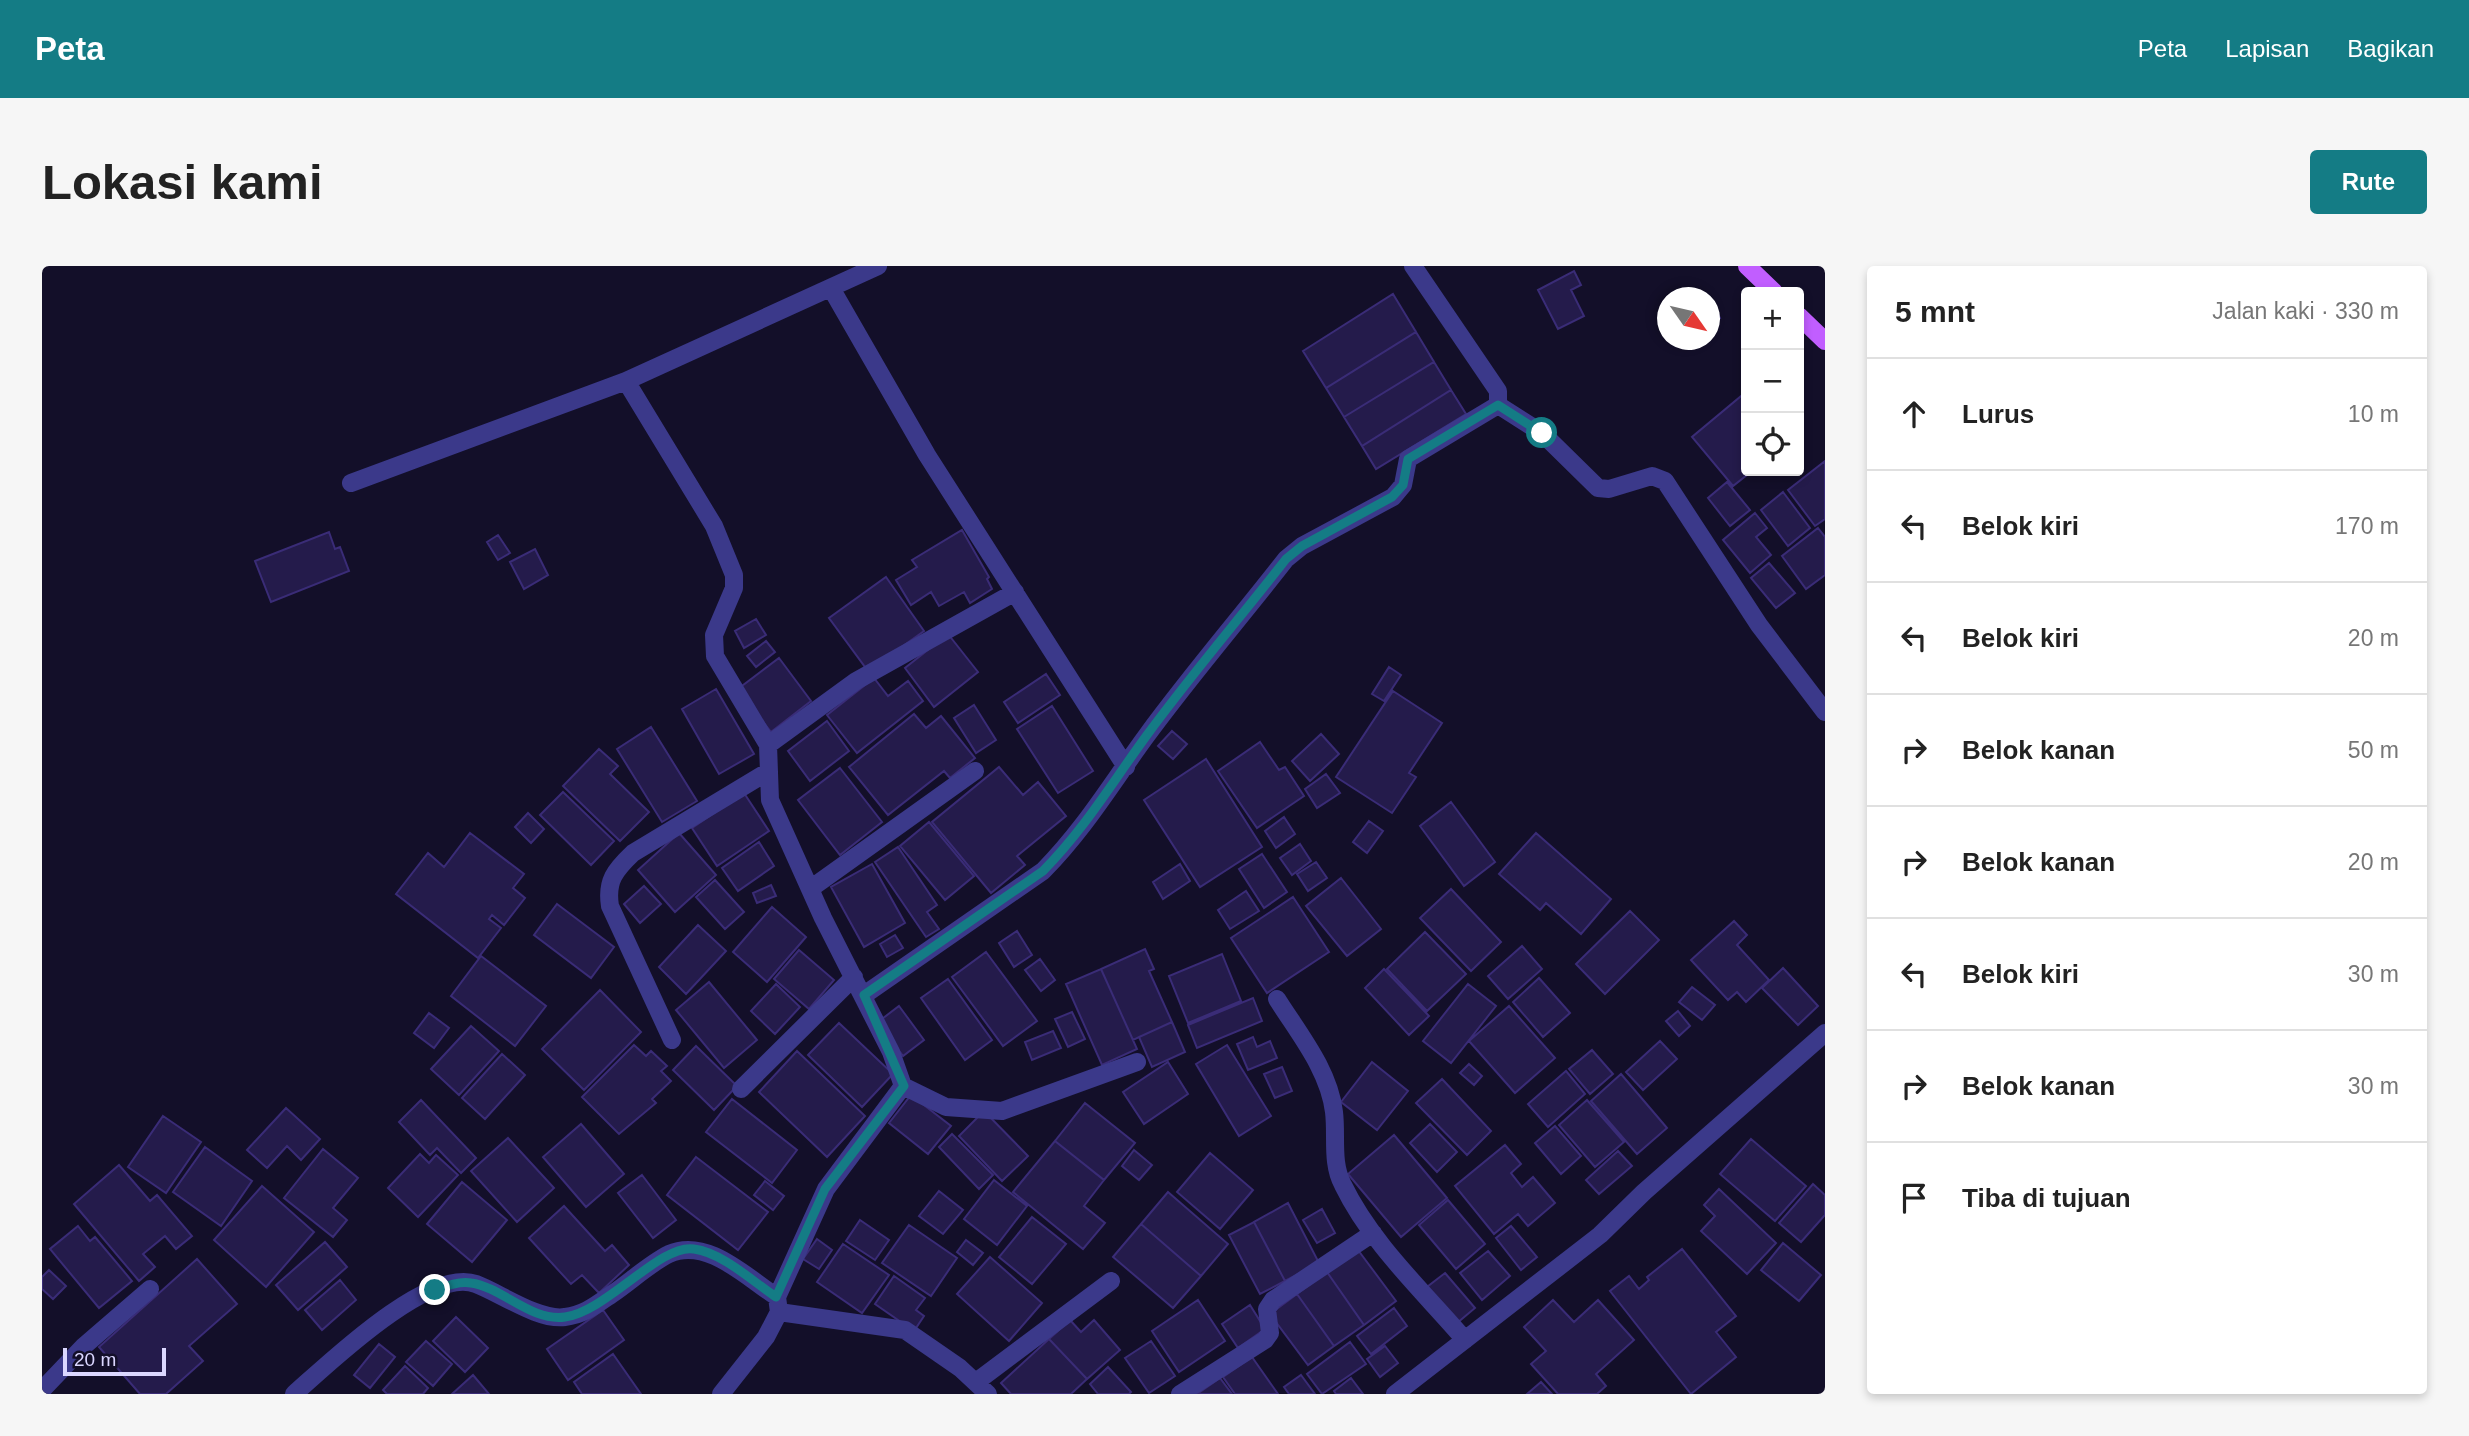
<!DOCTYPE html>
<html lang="id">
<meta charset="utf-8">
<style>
:root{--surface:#fff;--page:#f6f6f6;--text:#222;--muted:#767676;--line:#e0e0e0;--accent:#147c85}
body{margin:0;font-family:Arial,sans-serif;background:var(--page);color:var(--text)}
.controls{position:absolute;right:21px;top:21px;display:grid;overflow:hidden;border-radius:7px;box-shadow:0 4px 10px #0003}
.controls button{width:63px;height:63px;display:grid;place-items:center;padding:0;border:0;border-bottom:2px solid var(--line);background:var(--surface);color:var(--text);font:35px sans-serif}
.compass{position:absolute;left:1615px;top:21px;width:63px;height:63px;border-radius:50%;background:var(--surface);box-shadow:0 4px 10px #0003;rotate:124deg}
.scale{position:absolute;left:21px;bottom:18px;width:103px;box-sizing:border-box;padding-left:7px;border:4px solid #dbd7ff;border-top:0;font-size:19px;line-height:24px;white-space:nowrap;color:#dbd7ff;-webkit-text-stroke:5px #130f29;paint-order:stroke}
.stop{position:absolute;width:21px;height:21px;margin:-16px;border:5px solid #147c85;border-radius:50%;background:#fff}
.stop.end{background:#147c85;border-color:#fff;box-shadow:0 2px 7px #0008}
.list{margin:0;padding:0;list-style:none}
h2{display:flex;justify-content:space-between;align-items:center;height:91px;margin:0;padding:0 28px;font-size:30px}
h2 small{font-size:23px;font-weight:400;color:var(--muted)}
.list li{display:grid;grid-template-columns:46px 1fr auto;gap:21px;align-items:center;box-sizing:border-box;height:112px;padding:0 28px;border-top:2px solid var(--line)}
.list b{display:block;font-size:26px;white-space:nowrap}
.list em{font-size:23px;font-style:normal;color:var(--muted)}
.icon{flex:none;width:38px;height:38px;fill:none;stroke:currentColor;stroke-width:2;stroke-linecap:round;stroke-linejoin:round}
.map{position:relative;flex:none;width:1783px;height:1128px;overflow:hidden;border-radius:7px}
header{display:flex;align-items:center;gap:42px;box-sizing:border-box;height:98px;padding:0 35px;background:var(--accent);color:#fff}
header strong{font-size:33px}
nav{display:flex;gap:38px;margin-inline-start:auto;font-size:24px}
.intro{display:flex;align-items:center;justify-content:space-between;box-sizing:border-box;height:168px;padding:0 42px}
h1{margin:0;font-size:49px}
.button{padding:18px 32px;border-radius:7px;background:var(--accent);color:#fff;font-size:24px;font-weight:700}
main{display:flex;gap:42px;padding:0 42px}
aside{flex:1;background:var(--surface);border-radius:7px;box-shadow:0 4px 10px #0003}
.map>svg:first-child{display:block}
.building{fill:#241b4b;stroke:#3a2c77;stroke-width:2}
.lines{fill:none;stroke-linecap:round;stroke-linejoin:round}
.minor{stroke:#3b398a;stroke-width:18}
.major{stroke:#c15eff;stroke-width:18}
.route{stroke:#147c85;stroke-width:9}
</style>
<header>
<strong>Peta</strong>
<nav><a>Peta</a><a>Lapisan</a><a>Bagikan</a></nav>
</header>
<div class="intro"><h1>Lokasi kami</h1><a class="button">Rute</a></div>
<main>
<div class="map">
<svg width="1783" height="1128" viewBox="0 0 1783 1128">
<rect width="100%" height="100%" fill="#130f29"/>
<path class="building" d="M1532 5 1539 19 1529 24 1542 50 1516 63 1496 24Z
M1351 28 1374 66 1284 122 1261 85Z
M1670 36 1678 52 1668 58V38Z
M1374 66 1392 96 1302 151 1284 122Z
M1392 96 1409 124 1320 180 1302 151Z
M1409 124 1424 148 1334 203 1320 180Z
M1704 126V205H1710L1691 220 1650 171Z
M1783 195V253L1773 260 1746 224Z
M1685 216 1708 244 1688 260 1666 232Z
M1741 226 1768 262 1746 280 1719 244Z
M1713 247 1725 262 1714 271 1729 289 1708 307 1681 274Z
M1776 262 1783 271V309L1764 323 1740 290Z
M920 264 947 311 945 313 950 323 928 337 922 326 897 340 889 326 869 339 854 314 875 301 870 294Z
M287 266 293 283 298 281 307 305 229 336 213 295Z
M456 269 468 287 456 294 445 276Z
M493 283 506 309 482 323 468 296Z
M1727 297 1753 327 1734 342 1709 312Z
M844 311 882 365 826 405 787 352Z
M714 353 724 369 702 382 693 365Z
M906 368 936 406 892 441 863 402Z
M724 375 733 386 714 401 705 390Z
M737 392 769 435 729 466 696 423Z
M1347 401 1359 409 1342 435 1330 428Z
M1004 408 1018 429 976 457 962 436Z
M832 412 846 430 866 415 881 435 815 487 785 449Z
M674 423 712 488 677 508 640 443Z
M1351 425 1400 457 1367 507 1374 511 1350 547 1294 511Z
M932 439 954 474 934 487 912 452Z
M1010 440 1051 505 1016 527 975 463Z
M872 448 884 462 899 450 933 492 908 512 902 505 846 549 807 501Z
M785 455 807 485 768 515 746 485Z
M609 461 655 535 620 556 575 483Z
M1130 465 1145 478 1131 493 1116 480Z
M1279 468 1297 488 1268 515 1250 495Z
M1218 476 1237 504 1243 501 1262 530 1215 562 1176 505Z
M557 483 576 500 568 508 607 546 578 575 521 520Z
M1164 493 1220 581 1158 621 1102 534Z
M957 501 981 529 996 516 1024 550 975 590 983 599 949 627 890 556Z
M798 502 840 556 798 589 756 534Z
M1284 508 1298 527 1275 542 1263 523Z
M521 526 572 575 549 599 498 549Z
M702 527 727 565 675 600 650 562Z
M1409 536 1453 596 1422 620 1378 560Z
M486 547 502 563 489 577 473 561Z
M1242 551 1253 568 1234 582 1223 565Z
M1327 555 1341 565 1325 587 1311 576Z
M887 556 932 610 903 634 858 580Z
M428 567 482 608 471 622 483 632 462 659 450 649 447 653 459 662 436 692 354 628 386 587 402 601Z
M637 567 674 609 633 646 596 604Z
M1494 567 1569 633 1539 668 1504 637 1498 644 1457 608Z
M717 576 732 600 696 625 680 602Z
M1258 578 1269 595 1250 609 1238 592Z
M856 581 895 639 885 646 897 663 884 671 833 596Z
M1220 588 1245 626 1222 642 1197 603Z
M1274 596 1285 612 1266 625 1255 608Z
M830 598 863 657 822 681 789 621Z
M1138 598 1148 615 1121 633 1111 616Z
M1299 612 1339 663 1305 690 1264 640Z
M673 614 702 646 683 663 654 631Z
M729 619 734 630 715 637 711 627Z
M602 620 619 638 598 657 582 638Z
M1409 623 1459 676 1429 705 1378 652Z
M1204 625 1217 645 1188 663 1176 644Z
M1251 631 1287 686 1225 727 1189 672Z
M515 638 572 681 549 712 492 669Z
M730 641 764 671 725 716 691 686Z
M1588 645 1617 674 1563 728 1534 698Z
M1692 655 1705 669 1695 679 1727 714 1704 736 1695 726 1686 734 1649 694Z
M656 659 684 685 644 728 617 701Z
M975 665 990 689 972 701 957 677Z
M1383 666 1424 708 1385 745 1345 703Z
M853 669 861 682 845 691 838 678Z
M1480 680 1500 703 1466 733 1446 710Z
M1103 683 1112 703 1107 705 1130 756 1091 774 1059 703Z
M757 684 792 714 767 743 732 713Z
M944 686 995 755 961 780 910 711Z
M1180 688 1199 735 1146 757 1127 710Z
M439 690 504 740 473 780 409 730Z
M998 693 1013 714 999 725 983 704Z
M1741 702 1776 740 1756 759 1720 722Z
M1059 703 1095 783 1060 799 1024 718Z
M1342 703 1387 750 1367 769 1323 722Z
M1497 712 1528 747 1501 771 1471 736Z
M906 713 950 774 923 794 879 732Z
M667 716 715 774 682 802 634 744Z
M734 718 758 741 733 768 709 745Z
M1426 718 1454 740 1409 797 1381 775Z
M1650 721 1673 739 1660 754 1637 736Z
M558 724 599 766 542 824 500 783Z
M1211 732 1220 755 1155 782 1146 759Z
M857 740 882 774 861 790 836 756Z
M1467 740 1513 792 1473 827 1427 775Z
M1636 745 1648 760 1637 770 1624 755Z
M1030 746 1043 773 1026 781 1013 753Z
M387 747 407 762 392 782 372 767Z
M1130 756 1143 786 1110 801 1097 771Z
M797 757 851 808 820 841 766 789Z
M429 760 457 785 417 829 389 803Z
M1011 765 1019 782 990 794 983 776Z
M1211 771 1215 781 1228 775 1235 792 1206 804 1195 778Z
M1618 775 1635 793 1601 824 1584 806Z
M592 779 604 790 609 785 625 800 619 805 629 815 610 833 614 837 577 868 540 831Z
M1185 779 1229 850 1197 870 1154 798Z
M654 780 695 820 672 844 631 804Z
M1550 784 1571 808 1548 828 1527 803Z
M755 785 823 850 785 891 717 826Z
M460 788 483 809 443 853 420 832Z
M1126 796 1146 828 1102 858 1081 826Z
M1330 796 1366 825 1335 864 1299 836Z
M1427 798 1440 810 1432 819 1418 807Z
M1240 801 1250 825 1233 832 1222 808Z
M1524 805 1543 828 1506 861 1486 838Z
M1579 808 1625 862 1595 888 1549 835Z
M1400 813 1449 865 1425 889 1374 837Z
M869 829 909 860 886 888 847 857Z
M690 833 755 884 730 917 664 866Z
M379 834 434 892 419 907 395 882 388 889 357 856Z
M1545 834 1582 876 1553 901 1517 859Z
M1043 837 1093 877 1062 914 1013 875Z
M244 842 278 873 259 894 245 880 225 902 205 884Z
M942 845 986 890 960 915 917 870Z
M121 850 159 876 124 927 86 901Z
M539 858 582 908 544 941 501 891Z
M1388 858 1415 886 1395 906 1368 877Z
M1513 860 1539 890 1519 908 1493 877Z
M910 868 951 909 937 923 897 881Z
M1352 869 1405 932 1359 971 1306 908Z
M466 872 512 922 475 956 429 905Z
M1709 873 1764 920 1733 955 1678 908Z
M1013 875 1062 914 1042 940 1063 957 1041 983 971 926Z
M1463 879 1479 898 1469 907 1480 921 1491 911 1513 937 1486 960 1476 948 1452 968 1413 920Z
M163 881 210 915 179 960 131 926Z
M281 883 316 912 291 942 305 954 291 971 242 932Z
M1092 884 1110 899 1097 914 1080 900Z
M1576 885 1590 900 1557 928 1544 914Z
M1168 887 1211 924 1178 963 1135 926Z
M378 888 387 897 394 889 416 909 376 951 346 922Z
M654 891 726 946 696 984 625 929Z
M77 899 108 935 115 929 150 970 134 983 123 970 101 988 113 1001 97 1015 32 938Z
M600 909 634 954 611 972 576 927Z
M952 914 985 940 955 979 922 953Z
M723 915 742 930 731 944 712 929Z
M420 916 465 954 430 996 385 958Z
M1771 918 1783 929V949L1759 976 1737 957Z
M220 920 272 966 224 1021 172 974Z
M1677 923 1734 977 1705 1008 1659 965 1673 950 1662 939Z
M897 925 921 944 901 968 877 950Z
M1126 926 1186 978 1159 1010 1099 958Z
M1406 934 1443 978 1414 1003 1377 959Z
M1246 937 1277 997 1243 1015 1212 956Z
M522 940 563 985 570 979 587 999 557 1027 540 1009 529 1018 487 972Z
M1280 943 1293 967 1275 977 1261 954Z
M990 951 1024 978 990 1018 957 991Z
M818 954 847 974 833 994 804 975Z
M1212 956 1243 1015 1218 1028 1187 969Z
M1099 958 1159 1010 1131 1042 1071 991Z
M867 959 915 992 889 1030 840 997Z
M36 960 48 975 53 971 90 1015 57 1042 8 983Z
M1469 960 1495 991 1479 1004 1454 972Z
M775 973 790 984 777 1003 761 993Z
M924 974 941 987 931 999 915 986Z
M283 976 305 1001 256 1044 234 1019Z
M1741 977 1779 1009 1757 1035 1719 1004Z
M801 978 847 1009 820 1047 775 1016Z
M1640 983 1694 1050 1674 1066 1694 1091 1649 1128 1568 1025 1587 1010 1597 1023 1607 1014 1605 1011Z
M1316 984 1354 1035 1322 1059 1285 1006Z
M1446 985 1468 1010 1440 1034 1418 1007Z
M948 991 1000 1037 967 1075 915 1028Z
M155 993 195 1038 147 1080 161 1095 124 1128H98L57 1081Z
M7 1004 24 1020 11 1033 0 1023V1011Z
M1285 1006 1322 1059 1292 1080 1255 1028Z
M1403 1007 1433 1042 1415 1057 1385 1021Z
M852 1010 883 1032 874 1044 882 1050 872 1065 833 1038Z
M298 1014 314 1034 280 1064 263 1044Z
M1255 1028 1292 1080 1266 1099 1228 1048Z
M1156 1034 1183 1075 1137 1106 1110 1065Z
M1511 1034 1532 1056 1556 1034 1592 1074 1554 1108 1564 1120 1555 1128H1516L1489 1098 1504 1085 1482 1061Z
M1208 1039 1223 1063 1196 1082 1180 1058Z
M1352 1042 1365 1060 1329 1088 1315 1070Z
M561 1044 582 1074 526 1114 505 1083Z
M414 1051 446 1082 423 1106 391 1075Z
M1028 1054 1039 1066 1052 1054 1078 1084 1045 1113 1007 1073Z
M1007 1073 1045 1113 1029 1128H969L959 1117Z
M384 1075 410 1098 391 1120 364 1096Z
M1109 1075 1133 1110 1107 1127 1083 1092Z
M1308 1076 1324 1098 1280 1128 1265 1108Z
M337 1078 353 1091 328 1122 312 1109Z
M1343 1080 1356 1097 1338 1111 1325 1093Z
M571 1088 599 1128H540L532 1116Z
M1210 1091 1236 1128H1193L1181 1111Z
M363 1100 386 1122 381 1128H345L341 1124Z
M1066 1101 1089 1126 1087 1128H1056L1048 1118Z
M431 1109 447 1128H410Z
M1259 1109 1273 1128H1247L1242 1121Z
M1178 1112 1190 1128H1155Z
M1309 1112 1321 1128H1294L1292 1125Z
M1499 1116 1510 1128H1485Z"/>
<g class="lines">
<path class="minor" d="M789 22 885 189 1084 501
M584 115 672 260 692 309V322L672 369 673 390 726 479 728 534 781 652 849 786 861 820 784 923 735 1031 737 1046
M1456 139 1500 167 1556 222 1567 223 1610 210 1623 215 1717 359 1783 446
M309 217 584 115 836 0
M726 479 814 415 973 326
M768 623 933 505
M822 729 1001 605C1044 561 1069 518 1105 469 1149 409 1198 352 1244 293L1260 280 1351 231 1361 219 1366 193 1456 139V125L1371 0
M1235 733C1257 768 1287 804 1292 846 1295 870 1289 897 1301 919 1329 977 1381 1025 1423 1074
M630 774 568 640C564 615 573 604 591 587L727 505
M861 820 904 841 960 845 1095 796
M699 823 812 711
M934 1116 1069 1015
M0 1124 42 1080 108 1023
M252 1128C285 1099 387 1000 434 1018 458 1027 497 1055 523 1051 542 1049 554 1039 570 1028 588 1016 607 998 627 988 665 971 704 1011 735 1031
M679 1128 724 1071 737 1046 863 1064 918 1102 946 1128
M1138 1128 1223 1074 1228 1067 1225 1043 1231 1034 1331 967
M1353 1128 1558 969 1602 926 1783 767"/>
<path class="major" d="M1705 0 1732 26
M1757 50 1783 75"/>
</g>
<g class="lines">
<path class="route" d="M393 1024C404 1020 417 1015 429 1017 460 1021 489 1056 523 1051 564 1046 619 977 652 983 681 987 710 1015 734 1031L783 923 862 820 822 729 1001 605C1044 561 1069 518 1105 469 1149 409 1198 352 1244 293L1260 280 1350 231 1361 219 1366 193 1456 139 1500 167"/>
</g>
</svg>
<div class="controls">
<button>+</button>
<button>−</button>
<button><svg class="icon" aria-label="locate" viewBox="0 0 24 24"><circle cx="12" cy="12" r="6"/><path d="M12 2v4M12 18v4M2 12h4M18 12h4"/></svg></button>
</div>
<svg class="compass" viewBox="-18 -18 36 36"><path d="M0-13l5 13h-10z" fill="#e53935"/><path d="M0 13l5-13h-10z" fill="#767676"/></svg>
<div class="scale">20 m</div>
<div class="stop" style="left:1500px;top:167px"></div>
<div class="stop end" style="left:393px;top:1024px"></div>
</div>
<aside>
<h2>5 mnt<small>Jalan kaki · 330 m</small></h2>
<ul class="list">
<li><svg class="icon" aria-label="ahead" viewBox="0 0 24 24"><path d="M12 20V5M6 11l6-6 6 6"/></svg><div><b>Lurus</b></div><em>10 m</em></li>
<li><svg class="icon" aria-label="left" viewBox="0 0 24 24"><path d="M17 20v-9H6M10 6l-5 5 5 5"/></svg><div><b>Belok kiri</b></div><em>170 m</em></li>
<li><svg class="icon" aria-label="left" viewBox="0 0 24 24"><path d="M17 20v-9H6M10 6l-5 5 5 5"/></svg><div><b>Belok kiri</b></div><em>20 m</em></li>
<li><svg class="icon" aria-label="right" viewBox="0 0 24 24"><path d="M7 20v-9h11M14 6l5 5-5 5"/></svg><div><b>Belok kanan</b></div><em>50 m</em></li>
<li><svg class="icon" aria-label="right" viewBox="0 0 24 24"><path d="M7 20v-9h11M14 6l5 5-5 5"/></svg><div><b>Belok kanan</b></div><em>20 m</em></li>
<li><svg class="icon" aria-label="left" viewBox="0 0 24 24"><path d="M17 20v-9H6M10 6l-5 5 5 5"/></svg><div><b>Belok kiri</b></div><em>30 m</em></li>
<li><svg class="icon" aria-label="right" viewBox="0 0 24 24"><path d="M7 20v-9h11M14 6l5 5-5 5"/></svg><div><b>Belok kanan</b></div><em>30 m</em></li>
<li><svg class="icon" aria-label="arrive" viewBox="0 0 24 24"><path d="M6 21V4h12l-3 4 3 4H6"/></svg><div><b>Tiba di tujuan</b></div></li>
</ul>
</aside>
</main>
